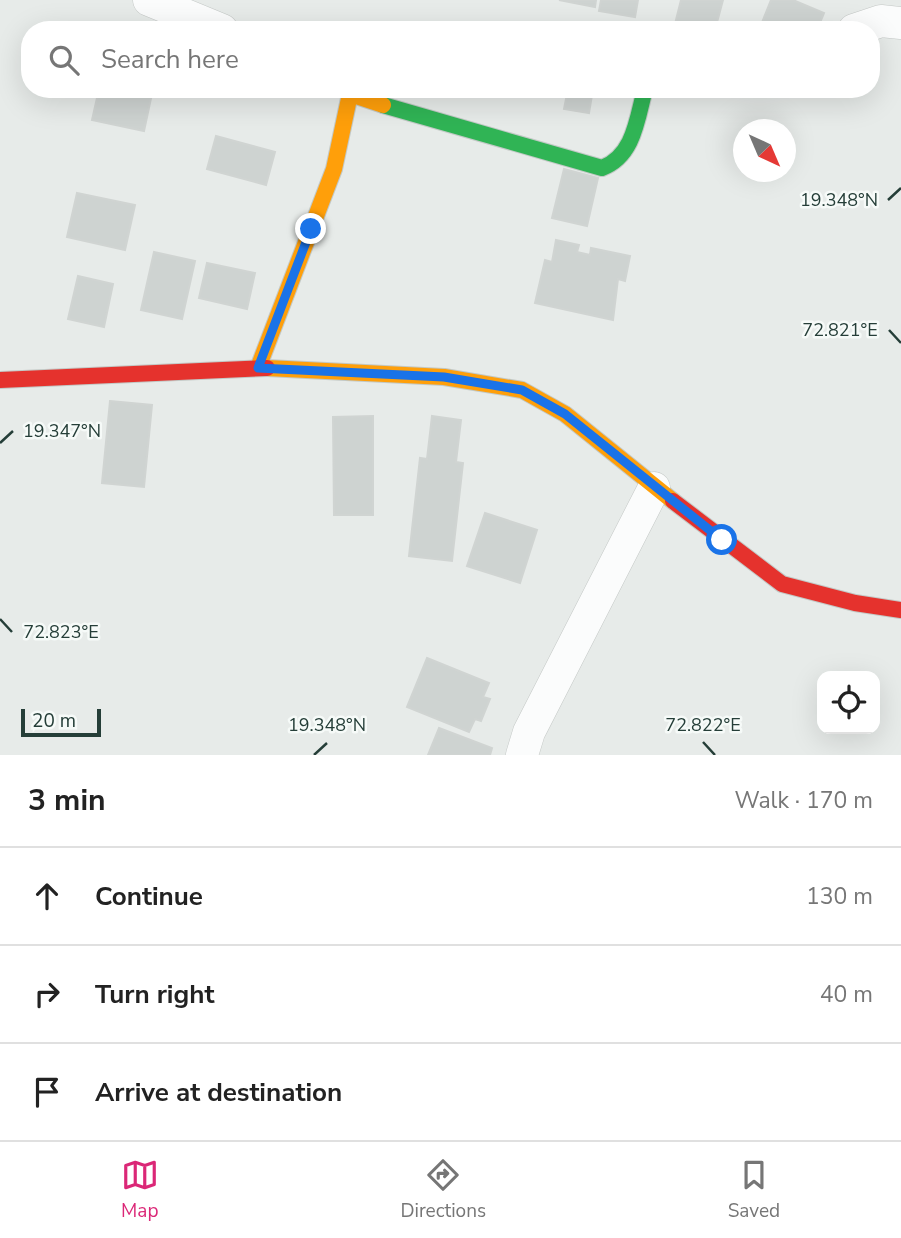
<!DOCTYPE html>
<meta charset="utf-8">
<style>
:root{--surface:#fff;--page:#f6f6f6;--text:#222;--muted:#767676;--line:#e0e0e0;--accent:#db2777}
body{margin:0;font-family:"Nunito Sans",sans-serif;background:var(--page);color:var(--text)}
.controls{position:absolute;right:21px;bottom:21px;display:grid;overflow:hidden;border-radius:14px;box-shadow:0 7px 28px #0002}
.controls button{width:63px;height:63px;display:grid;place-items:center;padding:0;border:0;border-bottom:2px solid var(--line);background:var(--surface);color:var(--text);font:35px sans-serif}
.compass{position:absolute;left:733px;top:119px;width:63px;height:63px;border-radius:50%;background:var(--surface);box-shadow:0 7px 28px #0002;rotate:136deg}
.scale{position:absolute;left:21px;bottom:18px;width:80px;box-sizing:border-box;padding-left:7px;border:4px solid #253e38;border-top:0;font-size:19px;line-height:24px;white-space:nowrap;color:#253e38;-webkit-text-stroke:5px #f6faf8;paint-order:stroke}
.stop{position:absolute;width:21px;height:21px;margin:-16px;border:5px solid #1a73e8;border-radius:50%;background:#fff}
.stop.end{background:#1a73e8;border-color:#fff;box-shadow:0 2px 7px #0008}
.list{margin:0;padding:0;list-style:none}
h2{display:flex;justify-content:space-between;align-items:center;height:91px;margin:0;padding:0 28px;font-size:30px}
h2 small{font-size:23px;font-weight:400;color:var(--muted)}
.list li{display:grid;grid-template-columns:46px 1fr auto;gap:21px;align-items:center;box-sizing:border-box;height:98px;padding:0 28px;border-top:2px solid var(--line)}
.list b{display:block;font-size:26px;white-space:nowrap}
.list em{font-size:23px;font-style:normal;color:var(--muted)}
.icon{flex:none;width:38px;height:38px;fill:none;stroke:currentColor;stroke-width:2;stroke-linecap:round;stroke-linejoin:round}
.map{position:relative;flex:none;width:901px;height:755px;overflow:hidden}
.search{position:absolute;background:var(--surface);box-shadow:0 7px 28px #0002;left:21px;right:21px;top:21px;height:77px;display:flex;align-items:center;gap:18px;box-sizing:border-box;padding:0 24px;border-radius:28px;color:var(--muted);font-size:26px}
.sheet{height:385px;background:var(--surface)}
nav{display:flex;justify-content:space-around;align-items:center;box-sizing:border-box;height:98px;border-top:2px solid var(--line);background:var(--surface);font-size:19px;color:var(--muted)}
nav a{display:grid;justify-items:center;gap:4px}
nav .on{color:var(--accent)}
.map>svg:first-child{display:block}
.building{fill:#ced3d1;stroke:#d0d4d2;stroke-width:2}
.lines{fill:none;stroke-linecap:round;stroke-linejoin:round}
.street-casing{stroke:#c4c8c6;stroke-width:33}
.fast-casing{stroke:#c3c9c6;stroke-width:18}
.slow-casing{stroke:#c3c9c6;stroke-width:18}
.jam-casing{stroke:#c3c9c6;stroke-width:18}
.street{stroke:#fbfcfc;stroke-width:32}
.fast{stroke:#30b455;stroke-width:16}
.slow{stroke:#ff9f0a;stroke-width:16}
.jam{stroke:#e5322d;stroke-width:16}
.route{stroke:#1a73e8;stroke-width:9}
.ticks{fill:none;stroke:#253e38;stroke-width:2.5}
.ticks-label{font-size:18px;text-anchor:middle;fill:#253e38;stroke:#f6faf8;stroke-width:5;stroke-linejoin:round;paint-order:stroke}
</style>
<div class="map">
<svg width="901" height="755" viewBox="0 0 901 755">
<rect width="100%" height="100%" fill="#e7ebe9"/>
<path class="building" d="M559 0H596L595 7Z
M601 0H638L635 17 599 11Z
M681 0H723L715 30 675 24Z
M771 0H793L824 13 817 30H759Z
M99 89H153L144 131 92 120Z
M568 89H593L589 113 564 109Z
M216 136 275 152 266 185 207 169Z
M564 169 598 178 587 226 552 218Z
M77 193 135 205 125 250 67 237Z
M556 240 579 245 577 252 590 255 591 248 630 256 625 281 618 279 613 320 535 303 545 260 552 262Z
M154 252 195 261 182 319 141 310Z
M207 263 255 273 247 309 199 298Z
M78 276 113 284 104 327 68 319Z
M110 401 152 405 144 487 102 483Z
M373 416V515H334L333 417Z
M432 416 461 420 456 462 463 463 452 561 409 556 420 458 427 459Z
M485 513 537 530 520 583 467 566Z
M427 658 489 683 483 697 490 699 481 721 475 719 469 732 407 707Z
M439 728 492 748 490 755H428Z"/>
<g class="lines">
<g class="street-casing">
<path id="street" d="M149 0 222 30
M854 30 881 21 901 23
M522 755 529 732 654 488"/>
</g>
<g class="fast-casing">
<path id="fast" d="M383 105 602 168C634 156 637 119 645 89"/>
</g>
<g class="slow-casing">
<path id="slow" d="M258 368 334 169 350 94 383 105
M267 368 444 377 522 390 565 414 673 501"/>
</g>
<g class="jam-casing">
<path id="jam" d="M0 380 267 368
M673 501 782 584 855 603 901 610"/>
</g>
<use href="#street" class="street"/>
<use href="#fast" class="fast"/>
<use href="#slow" class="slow"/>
<use href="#jam" class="jam"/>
</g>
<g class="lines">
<path class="route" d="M311 229 258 368 444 377 522 390 565 414 722 540"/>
</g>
<path class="ticks" d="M888 200 901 188M889 330 901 343M0 443 13 431M0 619 12 632M703 742 715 755M314 755 327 743"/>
<g class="ticks-label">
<text x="839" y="206">19.348°N</text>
<text x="840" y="336">72.821°E</text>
<text x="62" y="437">19.347°N</text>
<text x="61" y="638">72.823°E</text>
<text x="703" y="731">72.822°E</text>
<text x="327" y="731">19.348°N</text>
</g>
</svg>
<div class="controls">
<button><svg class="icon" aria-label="locate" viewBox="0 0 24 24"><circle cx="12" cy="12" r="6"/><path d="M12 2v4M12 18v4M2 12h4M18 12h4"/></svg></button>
</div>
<svg class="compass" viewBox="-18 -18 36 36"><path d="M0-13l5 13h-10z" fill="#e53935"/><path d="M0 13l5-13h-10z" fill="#767676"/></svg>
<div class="scale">20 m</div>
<div class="stop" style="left:722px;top:540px"></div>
<div class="stop end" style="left:311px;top:229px"></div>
<div class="search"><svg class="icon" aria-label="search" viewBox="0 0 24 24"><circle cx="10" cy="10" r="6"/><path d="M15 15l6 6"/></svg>Search here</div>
</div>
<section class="sheet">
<h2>3 min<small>Walk · 170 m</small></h2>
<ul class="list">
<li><svg class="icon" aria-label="ahead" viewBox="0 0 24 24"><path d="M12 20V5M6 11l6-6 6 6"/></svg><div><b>Continue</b></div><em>130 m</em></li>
<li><svg class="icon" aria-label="right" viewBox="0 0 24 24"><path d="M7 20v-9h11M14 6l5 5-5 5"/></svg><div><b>Turn right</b></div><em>40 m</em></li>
<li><svg class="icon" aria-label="arrive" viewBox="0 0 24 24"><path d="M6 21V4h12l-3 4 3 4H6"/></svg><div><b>Arrive at destination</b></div></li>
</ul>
</section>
<nav>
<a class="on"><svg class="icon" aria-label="map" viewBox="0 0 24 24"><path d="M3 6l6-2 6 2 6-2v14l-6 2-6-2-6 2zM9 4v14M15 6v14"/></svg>Map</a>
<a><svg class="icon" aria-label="directions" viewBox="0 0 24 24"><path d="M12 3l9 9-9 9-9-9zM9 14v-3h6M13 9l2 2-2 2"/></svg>Directions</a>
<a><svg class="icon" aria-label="saved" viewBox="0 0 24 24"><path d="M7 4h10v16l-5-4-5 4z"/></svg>Saved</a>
</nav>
